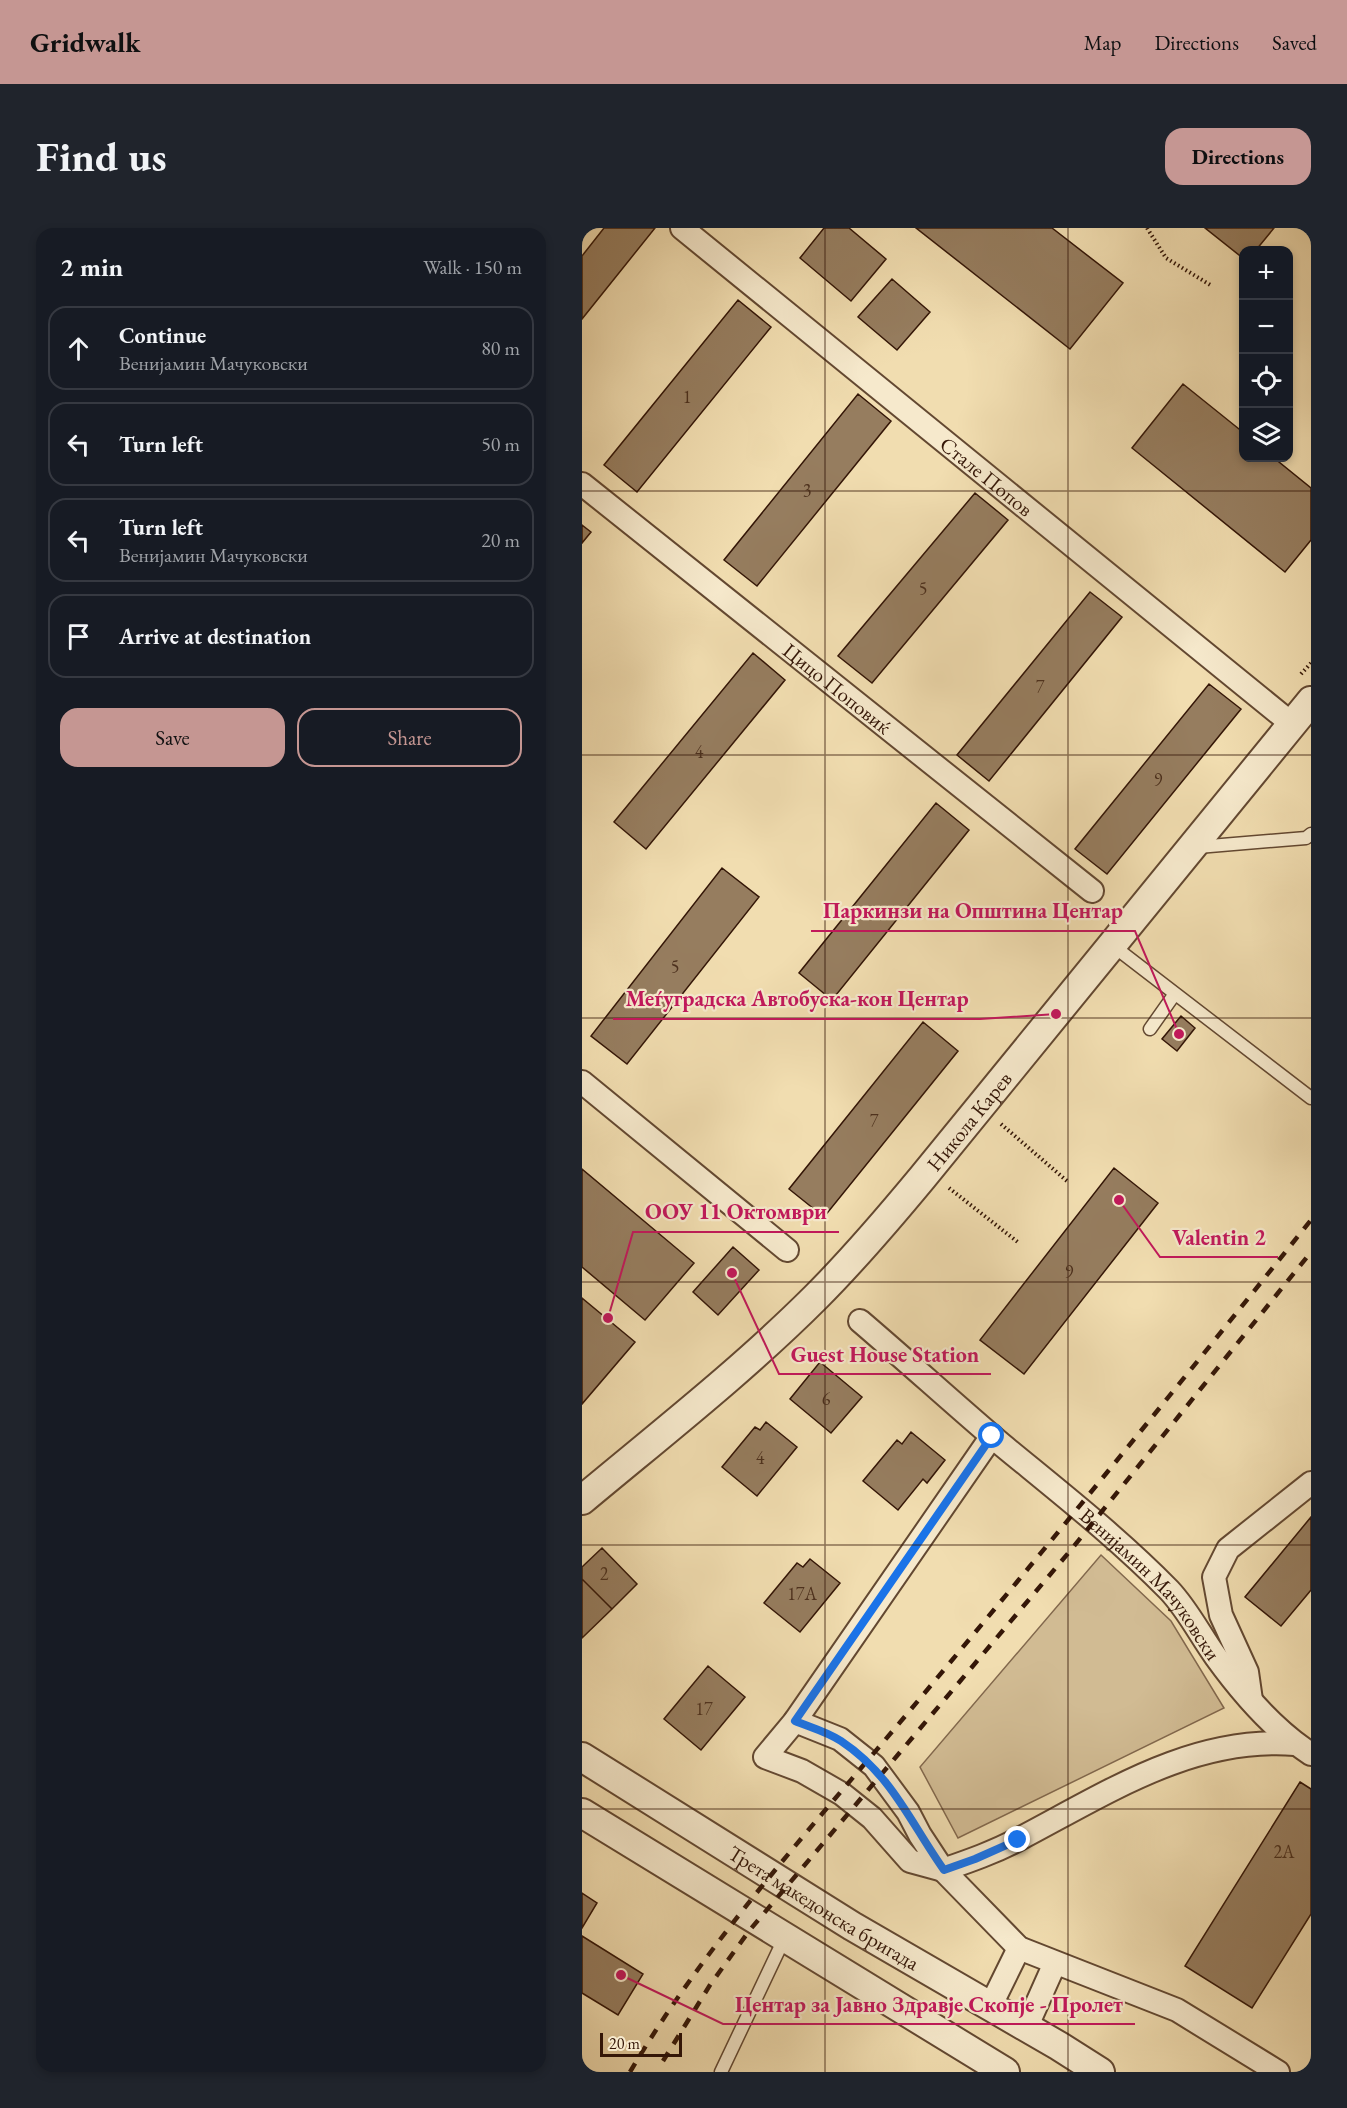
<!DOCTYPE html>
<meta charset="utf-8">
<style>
:root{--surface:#171b24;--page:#20242c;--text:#f1f3f6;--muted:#9ea1a6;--line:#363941;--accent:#c59692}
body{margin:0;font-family:"EB Garamond",serif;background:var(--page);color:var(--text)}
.controls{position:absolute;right:18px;top:18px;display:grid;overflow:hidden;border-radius:12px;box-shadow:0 3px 9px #0003}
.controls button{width:54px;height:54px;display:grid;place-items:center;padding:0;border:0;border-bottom:2px solid var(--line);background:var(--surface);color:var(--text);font:30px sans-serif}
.scale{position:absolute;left:18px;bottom:15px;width:82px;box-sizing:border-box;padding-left:6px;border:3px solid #341607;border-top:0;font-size:16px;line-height:21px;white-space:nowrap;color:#341607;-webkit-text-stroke:4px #f6e9cc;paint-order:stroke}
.stop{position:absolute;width:18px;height:18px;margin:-14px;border:4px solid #1a73e8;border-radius:50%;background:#fff}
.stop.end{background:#1a73e8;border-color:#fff;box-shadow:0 2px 6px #0008}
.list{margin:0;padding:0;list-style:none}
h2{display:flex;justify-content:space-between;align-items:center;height:78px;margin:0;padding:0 24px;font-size:26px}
h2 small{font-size:20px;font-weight:400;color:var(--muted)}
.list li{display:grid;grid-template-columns:39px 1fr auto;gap:18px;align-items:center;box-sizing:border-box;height:84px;margin:0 12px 12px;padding:0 12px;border:2px solid var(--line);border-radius:18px}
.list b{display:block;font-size:22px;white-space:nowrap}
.list p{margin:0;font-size:20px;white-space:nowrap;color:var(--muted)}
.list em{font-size:20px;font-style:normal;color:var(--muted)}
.actions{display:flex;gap:12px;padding:18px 24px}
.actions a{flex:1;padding:14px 0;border:2px solid var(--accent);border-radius:18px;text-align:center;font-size:21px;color:var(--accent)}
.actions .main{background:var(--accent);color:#111}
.icon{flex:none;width:33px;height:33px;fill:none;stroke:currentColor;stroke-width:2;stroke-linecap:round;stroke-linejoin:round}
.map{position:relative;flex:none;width:729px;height:1844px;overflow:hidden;border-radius:18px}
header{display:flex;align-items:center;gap:36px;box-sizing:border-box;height:84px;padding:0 30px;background:var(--accent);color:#111}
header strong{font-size:28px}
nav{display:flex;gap:33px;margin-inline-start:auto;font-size:21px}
.intro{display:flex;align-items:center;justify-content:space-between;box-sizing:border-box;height:144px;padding:0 36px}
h1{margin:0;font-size:42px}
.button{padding:15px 27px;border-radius:18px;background:var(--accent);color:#111;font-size:21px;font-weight:700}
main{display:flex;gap:36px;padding:0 36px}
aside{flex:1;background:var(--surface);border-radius:18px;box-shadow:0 3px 9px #0003}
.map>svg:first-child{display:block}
.green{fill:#d1bb93;stroke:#82684d;stroke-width:1.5}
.building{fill:#967d5f;stroke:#341607;stroke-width:1.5}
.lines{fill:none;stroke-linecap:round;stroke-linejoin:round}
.service-casing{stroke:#634831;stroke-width:15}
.minor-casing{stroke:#634831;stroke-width:26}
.tertiary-casing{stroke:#634831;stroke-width:32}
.path{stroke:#341607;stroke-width:4;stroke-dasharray:1.5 3;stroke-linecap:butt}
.service{stroke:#f6e9cc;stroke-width:12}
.minor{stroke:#f6e9cc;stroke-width:22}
.tertiary{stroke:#f6e9cc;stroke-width:28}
.rail{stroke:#341607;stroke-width:4.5;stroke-dasharray:10 10;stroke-linecap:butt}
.route{stroke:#1a73e8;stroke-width:8}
.grid{fill:none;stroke:#341607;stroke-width:1.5;stroke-opacity:0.55}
.labels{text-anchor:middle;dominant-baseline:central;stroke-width:4.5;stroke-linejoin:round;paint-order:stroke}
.number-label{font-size:18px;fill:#4c301d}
.street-label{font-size:21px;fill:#341607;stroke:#f6e9cc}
.leader{fill:none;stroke:#c2185b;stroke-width:2}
.callout-dot{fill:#c2185b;stroke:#f6e9cc;stroke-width:2}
.callout-label{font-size:22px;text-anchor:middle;font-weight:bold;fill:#c2185b;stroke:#f6e9cc;stroke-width:4.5;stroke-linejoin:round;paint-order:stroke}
</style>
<header>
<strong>Gridwalk</strong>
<nav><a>Map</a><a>Directions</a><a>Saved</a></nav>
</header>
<div class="intro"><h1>Find us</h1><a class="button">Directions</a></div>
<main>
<aside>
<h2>2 min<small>Walk · 150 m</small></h2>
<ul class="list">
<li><svg class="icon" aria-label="ahead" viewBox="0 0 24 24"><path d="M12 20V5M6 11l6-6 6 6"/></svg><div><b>Continue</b><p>Венијамин Мачуковски</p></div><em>80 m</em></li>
<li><svg class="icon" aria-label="left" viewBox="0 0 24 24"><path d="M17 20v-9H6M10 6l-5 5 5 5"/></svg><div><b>Turn left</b></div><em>50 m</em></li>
<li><svg class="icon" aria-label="left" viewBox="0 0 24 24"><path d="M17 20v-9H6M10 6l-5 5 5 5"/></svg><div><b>Turn left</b><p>Венијамин Мачуковски</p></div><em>20 m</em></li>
<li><svg class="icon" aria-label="arrive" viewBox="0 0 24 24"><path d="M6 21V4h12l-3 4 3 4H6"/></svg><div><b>Arrive at destination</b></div></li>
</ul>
<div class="actions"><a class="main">Save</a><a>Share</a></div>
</aside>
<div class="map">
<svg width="729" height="1844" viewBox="0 0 729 1844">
<rect width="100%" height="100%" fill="#f1ddb0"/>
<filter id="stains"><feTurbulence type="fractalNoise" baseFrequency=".00333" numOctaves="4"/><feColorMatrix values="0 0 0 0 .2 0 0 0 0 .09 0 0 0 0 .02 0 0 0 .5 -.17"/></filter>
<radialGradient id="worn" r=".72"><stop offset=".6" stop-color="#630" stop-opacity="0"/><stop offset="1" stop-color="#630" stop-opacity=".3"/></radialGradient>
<path class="green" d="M519 1327 589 1393 642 1480 376 1610 338 1539Z"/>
<path class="building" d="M22 0H73L0 91V28Z
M242 0H267L304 31 269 73 218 30Z
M334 0H470L541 55 488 121Z
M623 0H692L674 22H662V31Z
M310 51 348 84 315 122 276 89Z
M156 72 189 99 55 264 22 237Z
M601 156 662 205V230H692L729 260V312L703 344 550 220Z
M276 166 309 193 175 358 142 332Z
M393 265 426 292 290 455 256 428Z
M0 297 9 304 0 315Z
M508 364 540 389 407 553 375 527Z
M171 425 203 452 64 621 32 594Z
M627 456 659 481 525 646 493 621Z
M354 575 387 602 250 772 217 745Z
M140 640 177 669 45 836 9 808Z
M599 788 613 800 595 823 580 811Z
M341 794 376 823 242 989 207 961Z
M532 940 576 975 442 1146 398 1112Z
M0 941 112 1035 63 1092 0 1039Z
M151 1019 177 1042 136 1087 111 1064Z
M0 1070 53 1114 0 1176Z
M238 1134 280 1169 249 1205 208 1171Z
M184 1194 215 1219 175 1268 140 1239 173 1199 178 1202Z
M329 1204 363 1232 345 1255 341 1251 316 1282 281 1253 315 1212 320 1216Z
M729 1289V1362L699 1398 663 1369Z
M20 1320 55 1356 30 1381 0 1351V1339Z
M228 1331 258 1355 218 1404 182 1375 215 1335 221 1339Z
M0 1351 30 1381 0 1410Z
M126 1438 163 1469 119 1522 82 1491Z
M718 1554 729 1561V1686L670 1780 603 1738Z
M0 1665 15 1675 0 1700Z
M0 1708 61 1746 36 1787 0 1765Z"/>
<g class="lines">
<g class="service-casing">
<path id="service" d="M616 619 724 610 729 606
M530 717 729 870
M568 801 592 767
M139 1844 202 1711"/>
</g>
<g class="minor-casing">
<g id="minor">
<path id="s1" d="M100 0 710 496"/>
<path id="s2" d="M0 256 510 663"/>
<path d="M0 854 205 1022"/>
<path id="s3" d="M278 1093C326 1134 372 1176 419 1216 476 1263 535 1309 587 1362 606 1382 618 1407 634 1429 660 1465 692 1502 729 1526"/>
<path d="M669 1472 665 1444 639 1387 632 1349 646 1321 729 1255"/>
<path d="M213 1493 258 1511 292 1538 326 1584 338 1607 361 1642 437 1720 595 1782 696 1844"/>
<path d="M361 1642 328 1633 290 1590 260 1566 220 1543 183 1529 213 1493 410 1208"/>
<path d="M361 1642C387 1633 413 1624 437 1611 525 1565 610 1508 713 1516"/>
<path d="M408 1779 437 1720"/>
<path d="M444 1800 473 1735"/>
</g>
</g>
<g class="tertiary-casing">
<g id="tertiary">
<path id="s4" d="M0 1272C79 1206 161 1142 234 1069 272 1031 306 991 340 950L729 473"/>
<path id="s5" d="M0 1529 270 1698 477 1818 518 1844"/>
<path d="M0 1585 423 1844"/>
</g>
</g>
<path class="path" d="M565 0 584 30 630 58
M719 446 729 435
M419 896 485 953
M367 960 437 1015"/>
<use href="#service" class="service"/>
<use href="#minor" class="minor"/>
<use href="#tertiary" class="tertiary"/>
<path class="rail" d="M81 1833 128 1757 167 1703 488 1323 729 1024
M48 1844C126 1712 231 1598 330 1480 465 1319 598 1156 729 992"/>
</g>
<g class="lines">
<path class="route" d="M410 1208 213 1493C228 1499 246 1504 259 1513 310 1547 328 1594 362 1642L393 1631 436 1612"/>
</g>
<path class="grid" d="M243 0V1844M486 0V1844M0 263H729M0 527H729M0 790H729M0 1054H729M0 1317H729M0 1581H729"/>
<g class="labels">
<g class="number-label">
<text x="105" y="168">1</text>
<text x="225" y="262">3</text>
<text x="341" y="360">5</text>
<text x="458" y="458">7</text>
<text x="117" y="523">4</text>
<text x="576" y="551">9</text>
<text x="93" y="738">5</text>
<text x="292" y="892">7</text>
<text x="487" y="1043">9</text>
<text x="244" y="1170">6</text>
<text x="178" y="1229">4</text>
<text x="22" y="1345">2</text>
<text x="220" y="1365">17А</text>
<text x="122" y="1480">17</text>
<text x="702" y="1623">2А</text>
</g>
<g class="street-label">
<text stroke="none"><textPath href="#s1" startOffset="393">Стале Попов</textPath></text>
<text stroke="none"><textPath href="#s2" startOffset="327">Цицо Поповиќ</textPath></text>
<text stroke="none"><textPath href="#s4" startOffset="543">Никола Карев</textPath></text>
<text stroke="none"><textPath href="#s3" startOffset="393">Венијамин Мачуковски</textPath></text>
<text stroke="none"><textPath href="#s5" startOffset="285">Трета македонска бригада</textPath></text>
</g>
</g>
<path class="leader" d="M597 806L553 703H229M474 786L398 791H31M26 1090L51 1004H257M537 972L578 1029H696M150 1045L197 1146H409M39 1747L141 1796H553"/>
<g class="callout-dot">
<circle cx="597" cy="806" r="6"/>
<circle cx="474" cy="786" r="6"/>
<circle cx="26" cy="1090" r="6"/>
<circle cx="537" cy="972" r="6"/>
<circle cx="150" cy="1045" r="6"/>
<circle cx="39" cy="1747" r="6"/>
</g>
<g class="callout-label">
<text x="391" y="690">Паркинзи на Општина Центар</text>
<text x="215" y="778">Меѓуградска Автобуска-кон Центар</text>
<text x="154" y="991">ООУ 11 Октомври</text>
<text x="637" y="1017">Valentin 2</text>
<text x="303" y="1134">Guest House Station</text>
<text x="347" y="1784">Центар за Јавно Здравје Скопје - Пролет</text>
</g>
<rect width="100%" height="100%" filter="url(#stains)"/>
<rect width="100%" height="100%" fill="url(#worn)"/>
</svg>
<div class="controls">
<button>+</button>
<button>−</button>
<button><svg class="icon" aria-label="locate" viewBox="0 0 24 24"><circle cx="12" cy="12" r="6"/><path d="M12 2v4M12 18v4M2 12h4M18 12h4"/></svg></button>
<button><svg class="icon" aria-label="layers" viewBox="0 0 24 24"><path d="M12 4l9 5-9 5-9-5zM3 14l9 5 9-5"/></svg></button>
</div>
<div class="scale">20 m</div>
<div class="stop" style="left:410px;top:1208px"></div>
<div class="stop end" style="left:436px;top:1612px"></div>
</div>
</main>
